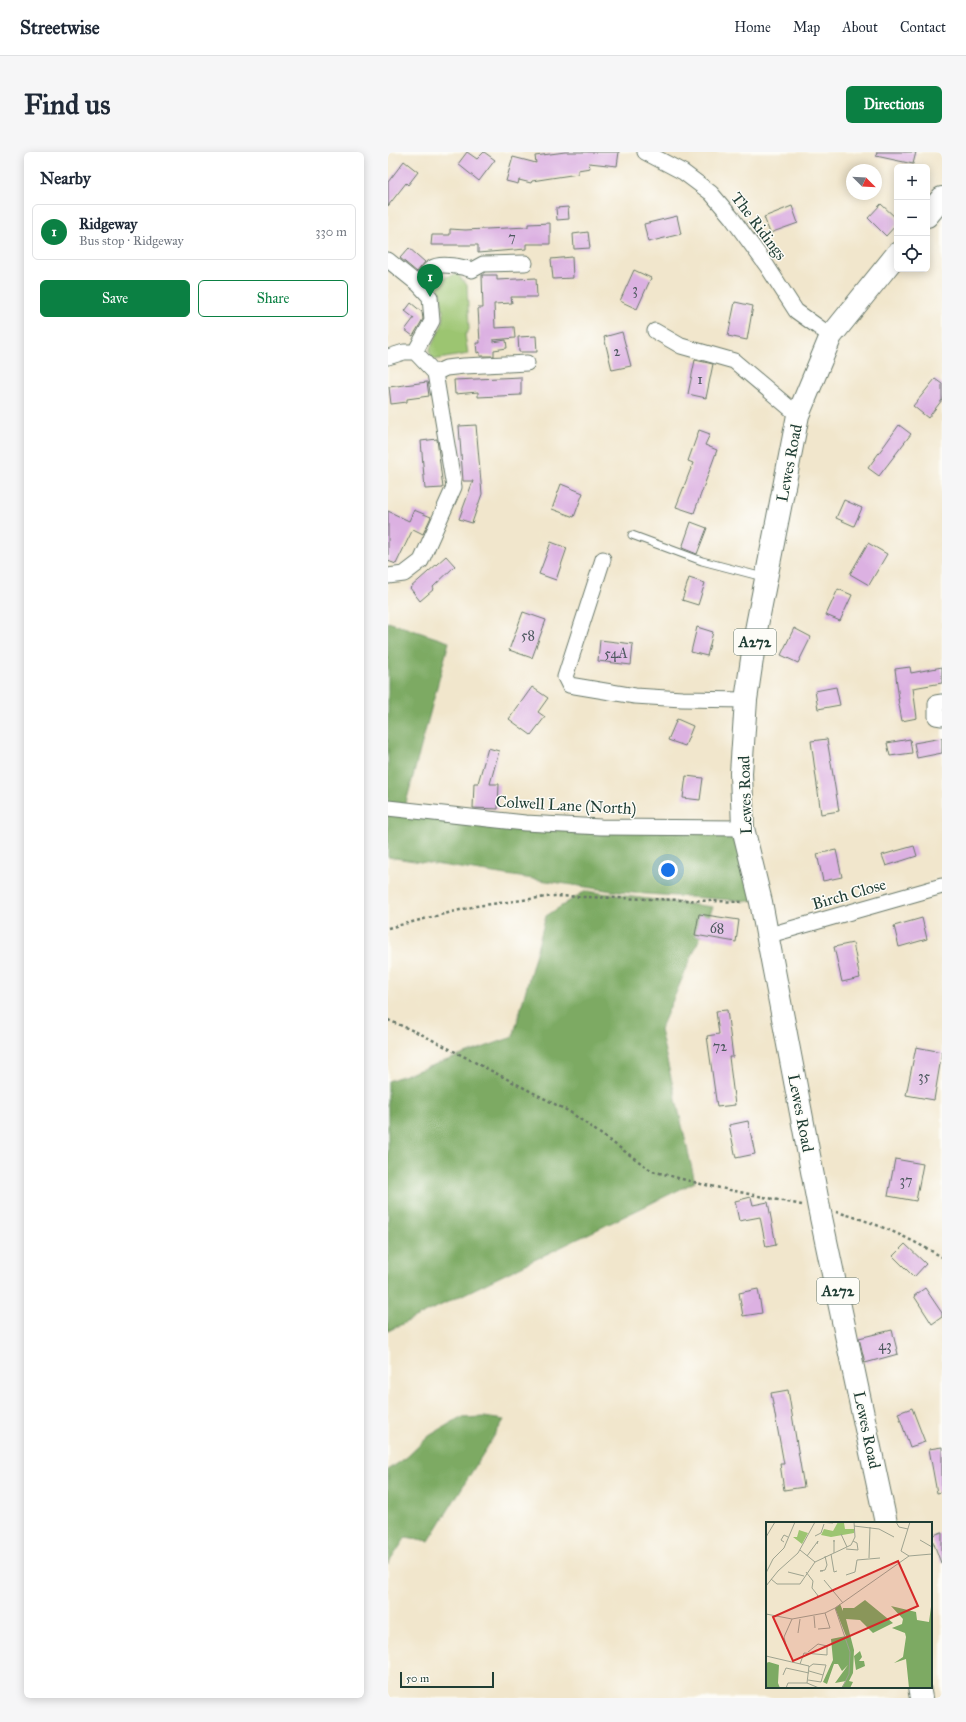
<!DOCTYPE html>
<meta charset="utf-8">
<style>
:root{--surface:#fff;--page:#f6f6f7;--text:#1f2937;--muted:#747a83;--line:#e0e1e3;--accent:#0b8043}
body{margin:0;font-family:"IM FELL Great Primer",serif;background:var(--page);color:var(--text)}
.controls{position:absolute;right:12px;top:12px;display:grid;overflow:hidden;border-radius:6px;box-shadow:0 2px 10px #0003}
.controls button{width:36px;height:36px;display:grid;place-items:center;padding:0;border:0;border-bottom:1px solid var(--line);background:var(--surface);color:var(--text);font:20px sans-serif}
.compass{position:absolute;left:458px;top:12px;width:36px;height:36px;border-radius:50%;background:var(--surface);box-shadow:0 2px 10px #0003;rotate:114deg}
.scale{position:absolute;left:12px;bottom:10px;width:94px;box-sizing:border-box;padding-left:4px;border:2px solid #1f3d34;border-top:0;font-size:11px;line-height:14px;white-space:nowrap;color:#1f3d34;-webkit-text-stroke:3px #fdfcf7;paint-order:stroke}
.you{position:absolute;left:280px;top:718px;width:14px;height:14px;margin:-10px;border:3px solid #fff;border-radius:50%;background:#1a73e8;box-shadow:0 0 0 6px #1a73e833}
.badge{display:grid;place-items:center;width:26px;height:26px;border-radius:50%;background:var(--accent);color:#fff;font-size:13px;font-weight:700}
.pin{position:absolute;translate:-50% -33px;filter:drop-shadow(0 1px 2px #0008)}
.pin::after{content:'';position:absolute;top:21px;width:14px;height:12px;background:inherit;clip-path:polygon(0 0,100% 0,50% 100%)}
.list{margin:0;padding:0;list-style:none}
h2{display:flex;justify-content:space-between;align-items:center;height:52px;margin:0;padding:0 16px;font-size:17px}
h2 small{font-size:13px;font-weight:400;color:var(--muted)}
.list li{display:grid;grid-template-columns:26px 1fr auto;gap:12px;align-items:center;box-sizing:border-box;height:56px;margin:0 8px 8px;padding:0 8px;border:1px solid var(--line);border-radius:6px}
.list b{display:block;font-size:15px;white-space:nowrap}
.list p{margin:0;font-size:13px;white-space:nowrap;color:var(--muted)}
.list em{font-size:13px;font-style:normal;color:var(--muted)}
.actions{display:flex;gap:8px;padding:12px 16px}
.actions a{flex:1;padding:9px 0;border:1px solid var(--accent);border-radius:6px;text-align:center;font-size:14px;color:var(--accent)}
.actions .main{background:var(--accent);color:#fff}
.icon{flex:none;width:22px;height:22px;fill:none;stroke:currentColor;stroke-width:2;stroke-linecap:round;stroke-linejoin:round}
.map{position:relative;flex:none;width:554px;height:1546px;overflow:hidden;border-radius:6px}
header{display:flex;align-items:center;gap:24px;box-sizing:border-box;height:56px;padding:0 20px;background:var(--surface);border-bottom:1px solid var(--line)}
header strong{font-size:19px}
nav{display:flex;gap:22px;margin-inline-start:auto;font-size:14px}
.intro{display:flex;align-items:center;justify-content:space-between;box-sizing:border-box;height:96px;padding:0 24px}
h1{margin:0;font-size:28px}
.button{padding:10px 18px;border-radius:6px;background:var(--accent);color:#fff;font-size:14px;font-weight:700}
main{display:flex;gap:24px;padding:0 24px}
aside{flex:1;background:var(--surface);border-radius:6px;box-shadow:0 2px 10px #0003}
.map>svg:first-child{display:block}
.green{fill:#9cc571;stroke:#5e8152}
.forest{fill:#7daa63;stroke:#4e744c}
.building{fill:#dcb1e2}
.lines{fill:none;stroke-linecap:round;stroke-linejoin:round}
.lane-casing{stroke:#687869;stroke-width:9}
.street-casing{stroke:#687869;stroke-width:17}
.highway-casing{stroke:#687869;stroke-width:24}
.path{stroke:#687869;stroke-width:2.5;stroke-dasharray:3 3;stroke-linecap:butt}
.lane{stroke:#fff;stroke-width:7}
.street{stroke:#fff;stroke-width:15}
.highway{stroke:#fff;stroke-width:22}
.labels{text-anchor:middle;dominant-baseline:central;stroke-width:3;stroke-linejoin:round;paint-order:stroke}
.number-label{font-size:14px;fill:#4e5a60}
.shield{fill:#fdfcf7;stroke:#62766e;stroke-width:1}
.shield-label{font-size:15px;font-weight:bold;fill:#1f3d34}
.street-label{font-size:16px;fill:#1f3d34;stroke:#fdfcf7}
.inset-road{fill:none;stroke:#9da28f;stroke-width:1}
.view{fill:#d62828;fill-opacity:0.15;stroke:#d62828;stroke-width:2}
.inset-edge{fill:none;stroke:#1f3d34;stroke-width:2}
</style>
<header>
<strong>Streetwise</strong>
<nav><a>Home</a><a>Map</a><a>About</a><a>Contact</a></nav>
</header>
<div class="intro"><h1>Find us</h1><a class="button">Directions</a></div>
<main>
<aside>
<h2>Nearby<small></small></h2>
<ul class="list">
<li><span class="badge">1</span><div><b>Ridgeway</b><p>Bus stop · Ridgeway</p></div><em>330 m</em></li>
</ul>
<div class="actions"><a class="main">Save</a><a>Share</a></div>
</aside>
<div class="map">
<svg width="554" height="1546" viewBox="0 0 554 1546">
<rect width="100%" height="100%" fill="#fdfcf7"/>
<filter id="ink" filterUnits="userSpaceOnUse"><feTurbulence type="fractalNoise" baseFrequency=".025" numOctaves="2"/><feDisplacementMap in="SourceGraphic" scale="8" xChannelSelector="R" yChannelSelector="G"/><feConvolveMatrix kernelMatrix="1 2 1 2 8 2 1 2 1" color-interpolation-filters="sRGB"/></filter>
<filter id="wash" filterUnits="userSpaceOnUse"><feTurbulence type="fractalNoise" baseFrequency=".012" numOctaves="4" result="noise"/><feDisplacementMap in="SourceGraphic" scale="16" xChannelSelector="R" yChannelSelector="G"/><feGaussianBlur stdDeviation="0.9" result="paint"/><feColorMatrix in="noise" values="0 0 0 0 0 0 0 0 0 0 0 0 0 0 0 0 0 1.4 0 .05"/><feComposite in="paint" operator="in"/></filter>
<g filter="url(#wash)">
<rect width="100%" height="100%" fill="#f1e6cc"/>
<path class="green" d="M69 122 79 133 81 178 77 183 80 202 45 208 41 199 54 173 56 165 52 139 44 129Z"/>
<path class="forest" d="M0 470 61 490 15 662 355 676 373 750 231 740 0 705Z
M197 739 325 755 272 878 307 1030 0 1179V929L125 885 158 764Z
M96 1265 116 1268 41 1389 18 1385 0 1412V1318L19 1305 41 1284 71 1266Z"/>
<g id="blocks">
<path class="building" d="M79 0 89 7 96 0 107 8 91 29 70 12Z
M177 0H231L229 14 201 11 202 16 190 18V22L163 26 144 29 143 31 131 28 130 32 118 29 125 5 148 11 147 4Z
M489 0H528L525 12 488 4Z
M16 9 30 20 20 33 18 31 0 54V30Z
M493 52 509 67V72L498 84 480 66Z
M404 54 410 71 382 81 376 65Z
M180 55 181 67 169 68 168 56Z
M289 64 293 82 260 90 256 72Z
M162 71V92H138V97L90 101V93H43L44 83H62V77L77 78 140 75V72Z
M200 80 202 96 186 97 185 82Z
M21 96 37 110 29 120 12 106Z
M184 105 185 126 165 127 163 107Z
M246 118 263 126 249 157 232 149Z
M94 123H109V128L148 126 149 145H123L124 151 106 152 107 176 126 175 127 186 105 188V190L118 188 119 196 106 198V204H92V200L89 201 88 191H92L90 156H95Z
M347 150 365 154 359 188 340 184Z
M23 151 34 160 35 167 25 184 17 178 26 166 17 159Z
M234 180 243 214 224 218 216 185Z
M148 184 149 200H131L130 185Z
M307 208 325 212 318 246 300 242Z
M133 225V243L90 245V240L67 242 66 228Z
M547 227 554 232V248L540 266 525 254Z
M39 230 41 244 19 247V250L3 252 1 235Z
M88 273 94 342 84 371 71 367 85 329H75L71 274Z
M511 273 523 282 491 324 480 316Z
M311 278 322 282 317 293 329 298 306 361 288 355 305 311 300 309Z
M49 287 55 336 37 337 33 289Z
M173 332 195 341 186 365 164 357Z
M456 348 474 356 466 374 448 366Z
M26 358 43 365 35 382 25 377 8 412 0 409V359L21 369Z
M303 370 319 376 309 402 294 396Z
M163 390 179 396 168 428 151 422Z
M480 391 499 402 481 433 462 422Z
M58 404 67 414 45 435 46 437 32 449 22 436Z
M301 426 317 431 310 453 294 448Z
M450 437 464 443 452 469 438 463Z
M135 460 158 468 144 506 121 498Z
M309 475 325 480 319 504 303 500Z
M406 476 423 485 410 511 393 503Z
M212 488 245 492 243 513 210 509Z
M522 515 523 521 554 515V531L525 536 529 566 514 569 510 547H511L507 517Z
M144 535 160 546 150 560 157 565 143 583 121 567Z
M448 535 452 553 430 557 427 539Z
M289 567 305 574 297 594 280 588Z
M554 586V601L529 606 526 591Z
M439 587 451 659 433 662 423 589Z
M522 587 524 601 502 604 499 591Z
M100 596 111 599 102 632H111L110 657 85 656 86 631H90Z
M298 624 315 626 312 648 295 646Z
M526 694 529 704 498 714 494 703Z
M448 698 454 725 435 729 429 702Z
M311 762 351 768 348 790 307 783Z
M534 766 539 787 511 795 506 774Z
M465 791 472 826 454 830 446 795Z
M339 858 345 905H341L347 953 329 955 319 884 331 882 328 859Z
M528 895 554 900 546 948 518 943Z
M360 969 367 1002 348 1006 341 973Z
M507 1007 535 1012 528 1049 500 1044Z
M363 1045 365 1053 380 1050 388 1093 378 1095 372 1065 351 1069 347 1049Z
M517 1092 538 1112 526 1125 505 1104Z
M537 1136 554 1161V1165L544 1172 526 1144Z
M370 1137 374 1161 355 1164 351 1141Z
M504 1178 510 1202 477 1211 471 1186Z
M400 1238 416 1335 396 1338 392 1312H396L383 1241Z
M524 1256 537 1290 522 1295 510 1261Z
M554 1295V1340L549 1341 541 1297Z
M554 1380V1411H553L543 1384Z"/>
</g>
</g>
<g filter="url(#ink)">
<use href="#blocks" fill-opacity="0" stroke="#687869" stroke-width="1"/>
<g class="lines">
<g class="lane-casing">
<path id="lane" d="M244 383 314 409 375 425"/>
</g>
<g class="street-casing">
<path id="street" d="M257 0 295 20 323 41 344 66 379 114 408 159 443 184
M0 108 31 133 42 145 44 169 27 200
M31 133C34 128 39 119 44 116 52 110 76 115 84 118L95 112 137 111
M267 179 293 194 346 209 410 263
M0 205 16 200H27L47 221 66 335 33 409 16 422 0 424
M47 221 58 216 76 214 139 211
M215 407 177 525 181 533 247 544 294 547 358 548
M554 550 548 551V565L554 566
M0 656 137 671 213 675 355 676
M378 784 554 734"/>
</g>
<g class="highway-casing">
<path id="highway" d="M539 64 554 46
M498 1371 431 1056 373 750 355 676 353 621 358 548 369 473 410 263 443 184 509 102
M531 1535 533 1546"/>
</g>
<path class="path" d="M0 776 88 754 166 744 356 750
M0 868 33 882 182 960 264 1019 313 1032 414 1053
M448 1060C485 1069 521 1086 554 1105"/>
<use href="#lane" class="lane"/>
<use href="#street" class="street"/>
<use href="#highway" class="highway"/>
</g>
</g>
<g class="labels">
<g class="number-label">
<text x="124" y="85">7</text>
<text x="247" y="137">3</text>
<text x="229" y="199">2</text>
<text x="312" y="227">1</text>
<text x="140" y="483">58</text>
<text x="228" y="501">54A</text>
<text x="329" y="776">68</text>
<text x="332" y="894">72</text>
<text x="536" y="924">35</text>
<text x="518" y="1028">37</text>
<text x="497" y="1193">43</text>
</g>
<g class="shield">
<rect x="346" y="477" width="42" height="26" rx="3"/>
<rect x="429" y="1126" width="42" height="26" rx="3"/>
</g>
<g class="shield-label">
<text x="367" y="490">A272</text>
<text x="450" y="1139">A272</text>
</g>
<g class="street-label">
<text transform="translate(371 74) rotate(53)">The Ridings</text>
<text transform="translate(401 311) rotate(-79)">Lewes Road</text>
<text transform="translate(357 643) rotate(-92)">Lewes Road</text>
<text transform="translate(178 653) rotate(3)">Colwell Lane (North)</text>
<text transform="translate(461 742) rotate(-16)">Birch Close</text>
<text transform="translate(413 961) rotate(79)">Lewes Road</text>
<text transform="translate(479 1278) rotate(78)">Lewes Road</text>
</g>
</g>
<g transform="translate(378 1370)">
<rect width="166" height="166" fill="#f1e6cc"/>
<path d="M72 0 78 1 79 7H88V11L65 15 55 13 58 7 67 9ZM33 8 42 11 36 22 27 15H31Z" fill="#9cc571"/>
<path d="M166 77V166H143L140 137 128 141 137 135 140 115 139 111 126 106 136 102 137 97 125 84 150 90 151 98 163 100ZM99 78 127 101 107 111 94 98 80 97 88 128 87 151 83 159 87 160 84 166H75L80 159 69 161 82 143 76 149 72 142H68L61 162 57 160 67 138 65 117 80 114 69 86 74 82 77 89V86H88ZM94 129 96 135 93 139H98L99 144 90 148 88 134ZM3 140 13 143 12 161 14 166H0V141Z" fill="#7daa63"/>
<path class="inset-road" d="M53 0 67 1M130 0 133 5 142 7M88 4 113 7 128 15M75 12 81 25M49 14 55 11 58 2M0 15 9 0M154 18 166 25M18 20 15 18 18 13 22 15M68 20V18V31M80 27 92 28 91 21 87 19M34 28 49 40M65 32 68 50 71 49M41 34 52 19 51 22M143 34 135 29 144 0M103 36 104 5M57 49H54L59 48 61 43 59 34M22 50 38 54M40 50 47 59 46 66 53 75 51 73M0 51 7 37 18 26 29 0M80 53 89 50 91 38 114 36M5 57 11 62H34L49 40 85 23 89 15 88 0M58 58 77 81M0 64 12 49 32 31 49 0M69 86 84 130 83 152 76 166M0 92 26 97 59 91 69 86 143 34 166 32M48 94 49 106M52 107 64 106 59 91M32 111 34 97M21 127 18 115 26 97M0 134 43 144 41 161M34 142 38 131 61 133V124L52 122 42 130M43 149 57 153M17 153 20 146 43 151M42 158 55 160 60 143 47 142 43 145M20 166 22 161H41L53 166"/>
<path class="view" d="M132 39 152 84 27 139 7 95Z"/>
<rect width="166" height="166" class="inset-edge"/>
</g>
</svg>
<div class="controls">
<button>+</button>
<button>−</button>
<button><svg class="icon" aria-label="locate" viewBox="0 0 24 24"><circle cx="12" cy="12" r="6"/><path d="M12 2v4M12 18v4M2 12h4M18 12h4"/></svg></button>
</div>
<svg class="compass" viewBox="-18 -18 36 36"><path d="M0-13l5 13h-10z" fill="#e53935"/><path d="M0 13l5-13h-10z" fill="#747a83"/></svg>
<div class="scale">50 m</div>
<div class="you"></div>
<div class="pin badge" style="left:42px;top:145px">1</div>
</div>
</main>
